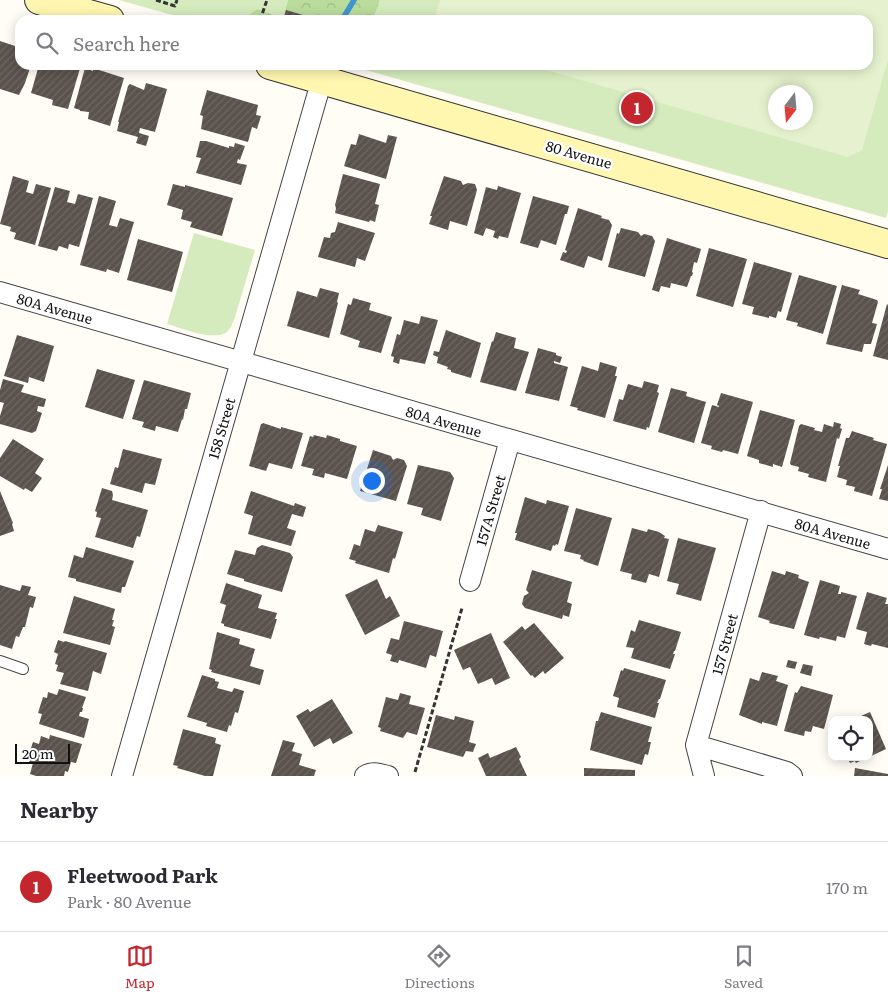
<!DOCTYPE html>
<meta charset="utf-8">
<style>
:root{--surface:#fff;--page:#f7f7f7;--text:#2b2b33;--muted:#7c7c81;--line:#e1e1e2;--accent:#c4262e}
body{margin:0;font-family:Literata,serif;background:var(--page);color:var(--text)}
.controls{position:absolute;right:15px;bottom:15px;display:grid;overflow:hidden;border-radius:10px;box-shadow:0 2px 12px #0003}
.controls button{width:45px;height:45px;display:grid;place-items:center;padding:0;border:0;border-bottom:1px solid var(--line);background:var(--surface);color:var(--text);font:25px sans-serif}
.compass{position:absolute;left:768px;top:85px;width:45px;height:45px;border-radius:50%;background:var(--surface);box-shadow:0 2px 12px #0003;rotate:196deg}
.scale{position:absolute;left:15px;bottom:12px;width:55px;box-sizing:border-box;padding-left:5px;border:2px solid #111;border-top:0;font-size:14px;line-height:18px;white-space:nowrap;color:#111;-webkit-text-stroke:4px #fff;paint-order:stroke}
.you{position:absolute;left:371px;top:480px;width:18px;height:18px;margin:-12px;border:4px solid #fff;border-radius:50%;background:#1a73e8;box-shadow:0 0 0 8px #1a73e833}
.badge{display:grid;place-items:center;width:32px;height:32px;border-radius:50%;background:var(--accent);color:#fff;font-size:16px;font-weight:700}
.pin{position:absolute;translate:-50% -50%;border:2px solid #fff;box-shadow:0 1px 5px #0006}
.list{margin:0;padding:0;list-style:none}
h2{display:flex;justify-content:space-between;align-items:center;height:65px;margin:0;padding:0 20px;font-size:21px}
h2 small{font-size:16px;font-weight:400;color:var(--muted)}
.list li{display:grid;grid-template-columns:32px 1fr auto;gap:15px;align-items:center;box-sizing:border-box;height:90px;padding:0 20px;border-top:1px solid var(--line)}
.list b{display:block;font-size:19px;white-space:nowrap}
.list p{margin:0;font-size:16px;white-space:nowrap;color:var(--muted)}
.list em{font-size:16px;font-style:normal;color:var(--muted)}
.icon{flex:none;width:28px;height:28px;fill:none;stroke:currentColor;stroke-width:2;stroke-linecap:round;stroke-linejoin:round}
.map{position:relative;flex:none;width:888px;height:776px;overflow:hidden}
.search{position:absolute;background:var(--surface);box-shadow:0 2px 12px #0003;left:15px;right:15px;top:15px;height:55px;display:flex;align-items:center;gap:12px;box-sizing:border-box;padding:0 18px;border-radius:15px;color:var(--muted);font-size:19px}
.sheet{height:155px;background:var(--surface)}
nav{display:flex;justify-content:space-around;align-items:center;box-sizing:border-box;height:70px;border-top:1px solid var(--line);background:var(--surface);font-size:14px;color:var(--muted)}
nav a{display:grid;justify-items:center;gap:2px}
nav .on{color:var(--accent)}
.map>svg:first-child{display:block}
.grass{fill:#d5ebbd;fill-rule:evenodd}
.forest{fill:url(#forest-crowns)}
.pitch{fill:#e6f2cf;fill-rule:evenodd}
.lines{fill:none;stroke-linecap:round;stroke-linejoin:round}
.stream{stroke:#3f96cf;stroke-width:5.5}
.building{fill:url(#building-hatch)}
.lane-casing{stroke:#444;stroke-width:12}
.street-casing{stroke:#444;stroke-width:22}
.secondary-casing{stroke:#333;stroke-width:30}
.path{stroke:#333;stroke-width:3;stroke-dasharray:5 2.5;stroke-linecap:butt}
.lane{stroke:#fff;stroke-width:10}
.street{stroke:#fff;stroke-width:20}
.secondary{stroke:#fff6b0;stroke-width:28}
.labels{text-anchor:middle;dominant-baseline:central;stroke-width:5;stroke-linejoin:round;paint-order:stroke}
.street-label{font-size:14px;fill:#111;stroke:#fff}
</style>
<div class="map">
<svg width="888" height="776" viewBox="0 0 888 776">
<defs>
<pattern id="forest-crowns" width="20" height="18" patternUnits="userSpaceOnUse" patternTransform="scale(1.25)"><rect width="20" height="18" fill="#b9dc9c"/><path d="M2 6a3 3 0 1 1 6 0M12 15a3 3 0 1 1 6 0" fill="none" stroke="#9ebc85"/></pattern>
<pattern id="building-hatch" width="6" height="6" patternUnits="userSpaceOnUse" patternTransform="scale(1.25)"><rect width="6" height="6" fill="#5a524d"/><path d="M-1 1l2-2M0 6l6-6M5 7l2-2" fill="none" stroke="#6d6662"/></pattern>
</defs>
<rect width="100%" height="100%" fill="#fffdf5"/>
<path class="grass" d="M119 0H288L283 18 257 9 242 20H190Z
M380 0H888V211L886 218 348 65H868V20H373ZM776 92H806V122H776Z
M194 233 255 250 235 317C233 322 231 328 227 332 214 342 182 328 167 324Z"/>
<path class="forest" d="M288 0H380L373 20H242L257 9 283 18Z"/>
<path class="pitch" d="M440 0H888V60L862 150 848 157 529 65H868V20H434ZM806 92V122H776V92Z"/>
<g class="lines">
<path class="stream" d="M342 20 354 0"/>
</g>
<path class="building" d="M286 10 303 15 301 20H283Z
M0 41 18 47 16 53 20 54V65H31L25 83 19 95 0 89Z
M39 65H81L68 109 52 105 53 100 31 93Z
M85 68 93 71V68L124 78 110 126 88 119 89 112 80 111V110L74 108Z
M146 83 167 89 155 132 140 128 139 133 149 136 146 146 136 143 138 137 117 131 119 122H118L128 86 130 84 144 90Z
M207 90 258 105 256 115 261 116 257 129 252 127 248 142 201 129 203 116 200 115Z
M359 134 386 143 388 135 397 137 386 179 344 166 351 144 356 145Z
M200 141H206L229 148V146L234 147 235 143 245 146 240 160 238 159 237 163 247 165 241 185 196 173 201 158 196 157Z
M343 174 380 184 375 204 379 205 375 222 370 220 369 222 335 213 336 208 335 205Z
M13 176 29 181 26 192 33 194 36 184 51 188 35 245 14 239 16 233 10 231 11 227 0 224Z
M444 176 461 181 463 185 468 183 475 184 477 190 467 226 450 221 448 230 429 224 432 216H430Z
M173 184 185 187V185L233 198 222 236 190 227 192 222 181 219 183 210 167 205Z
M498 186 521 193 508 238 499 236 498 239 493 237 495 231 486 228 483 236 474 233 486 187 497 190Z
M55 187 70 191 67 202 75 204 78 194 93 198 79 247 69 244 68 249 59 246 57 251 38 246Z
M99 196 116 201 109 225 117 227 120 218 134 222 119 273 107 269 106 272 80 265Z
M533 196 569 206 567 214H565L556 245 541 240 538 248 520 243Z
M578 208 602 216 601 218 609 220 612 225 602 261 588 256 584 268 560 260 563 252 566 253 567 251 565 250Z
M338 222 375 233 365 261 357 258 355 267 318 257 324 237 330 238 331 233 335 232Z
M621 228 638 232 641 236 644 234 652 236 655 241 645 277 608 267 617 233 619 234Z
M667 238 701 249 697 263 694 262 692 272 693 273 692 276H691L687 287 671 283 670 288 661 286 659 292 652 290Z
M138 239 183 252 172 292 127 280Z
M709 248 747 259 733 307 696 296Z
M754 262 792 273 781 312 778 311 776 318 769 316V318L752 314 754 307 742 304Z
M799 275 837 286 823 334 797 326 798 323 786 320Z
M842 285 860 290 858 294 877 300 878 302 872 323 877 324 871 344H864L862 352 826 344Z
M320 288 339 293 337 302 338 303 329 338 287 326 297 291 317 297Z
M353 298 371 303 369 310 392 317 381 353 358 347 360 341 340 334 348 304 351 305Z
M887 304 888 305V360L873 356Z
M421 316 438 320 425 364 400 359 399 364 393 362 394 357 391 356 397 334 400 335 404 320 419 324Z
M446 330 481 343 471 378 451 372V370L447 369 448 367 437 363 438 357 433 355 434 351 439 352Z
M496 332 516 338 514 348 529 352 516 391 480 382 492 341 493 342Z
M17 335 54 346 44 382 29 377 28 383 4 376Z
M538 348 556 353V355L562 357 560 363 554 361V363L568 367 559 401 525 393Z
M600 362 617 367 615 376H617L605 418 577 410 578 408 570 406 582 366 598 371Z
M97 369 135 380 123 419 85 407Z
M3 379 24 385 21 392 46 399 44 407 38 406 37 411 42 413 36 431 32 433 0 424V416L4 403 0 402V390Z
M144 380 191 393 187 409H185L183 420 182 419 178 432 156 426 155 431 142 427 144 422 132 419Z
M644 381 659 385 657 392 659 393 649 428 647 427 646 430 613 421 619 399 623 400 628 384 642 388Z
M671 388 687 392 686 396 706 402 694 443 658 432Z
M721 393 753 402 738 454 723 450 722 452 711 449 712 446 701 443 712 405 719 407V406L717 405Z
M760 410 795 420 782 467 773 464V467L759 463V460L747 456Z
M834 422 841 424 840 428 842 429 839 439 837 438 826 482 808 477 809 474 798 471 799 467 791 465 790 463 799 426 801 424 815 428 814 430 822 432 824 424 833 427Z
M263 423 281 429V427L303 433 292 469 269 463 266 471 249 466 261 424H262Z
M852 431 874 438 873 440 887 444 872 496 854 491 855 487 846 485 847 480 837 477 840 466H838L846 438H849Z
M314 435 326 438 327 435 340 439V441L357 446 347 479 325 473 324 478 312 475 314 469 301 466 310 436 313 437Z
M13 439 44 459 35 473 42 478 32 492 25 488 24 490 0 476V458Z
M123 449 162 459 155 485 145 483 142 493 110 484 115 467 118 468Z
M373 450 391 456 393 460 397 458 404 460 407 466 396 501 360 491Z
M418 465 450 472 454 478 441 521 421 515 423 508 407 504Z
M888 465V501L879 499 882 489H880Z
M102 488 112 491 113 495 112 500 148 510 140 537 137 536 133 548 95 537 101 518 96 517 97 512 95 511Z
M0 491 13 523 12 524 14 531 0 536Z
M251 491 294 506 295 503 306 507 303 517 292 514 287 528 296 531 291 546 248 534 253 516 244 513Z
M525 497 546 504 547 500 569 506 558 545 556 544 555 546 553 545 551 551 515 540 517 533H515Z
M576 508 612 518 598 566 583 561 584 560 580 559 581 555 564 551Z
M378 525 403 532 395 559 393 558 389 573 355 563 356 561 349 559 354 544 360 546 365 529 375 532Z
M632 528 647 532 648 529 659 532 665 536 664 538 669 539 659 577 649 574 646 583 631 579 632 574 620 571Z
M678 538 716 548 701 601 676 594 679 584 667 581Z
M262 545 290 553 293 557 282 592 244 581V579L227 574 235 550 255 555 257 548Z
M86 547 134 561 125 587H122L121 593 76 581V579L68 577 74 555 83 558Z
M532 570 572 582 567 602 572 604 569 617 563 615 562 619 525 608 522 604 524 596 529 593 526 590Z
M772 571 785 575 786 571 799 575 798 578 809 582 794 629 769 623 770 621 758 617Z
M377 579 386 599 390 596 400 616 365 635 345 595Z
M820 580 840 586 838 594H841V592L857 596 845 638 837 636 836 641 820 637 819 639 804 635Z
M226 583 262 595 258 608 277 613 275 619H277L271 639 224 626V624L221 623 226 605 220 603Z
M0 585 20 591 22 585 31 587 28 595 36 597 33 608 30 607 25 627H23L19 637 16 636 12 649 0 645Z
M867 592 887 598 885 604H888V648L872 644 871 646 864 644 867 632 856 629Z
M74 596 115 609 112 620H114L112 626 115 627 110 645 63 633Z
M639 620 681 632 675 651H674L673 654H675L670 669 631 658 634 648 626 647 631 630 635 632Z
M404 621 443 631 436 657 430 655 426 668 399 660 398 663 390 661 392 655 386 653 391 638 399 640Z
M534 623 564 658 545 674 543 671 535 678 532 675 531 676 503 642 522 626 525 630Z
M217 632 240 639 239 644 255 649 250 666 264 670 260 685 211 672 212 670 209 669Z
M491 633 510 678 495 685 492 678 478 684 470 667 463 670 454 650Z
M58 640 64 642 65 641 107 653 101 674 93 671 88 691 60 684 64 673 56 671 58 665 55 664 58 654 54 652Z
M788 660 797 662 795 669 786 667Z
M803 664 813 666 811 676 800 673Z
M624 668 666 680 660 699H659L657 703H659L655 718 617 707 619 698 613 696 621 670 623 671Z
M762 672 778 676 776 681 788 685 777 726 762 722V724L739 715 750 678 759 681Z
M202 675 215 679V681L219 682 217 688 232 692 234 688 244 691 238 713 235 712 231 726 229 725 227 732 206 726 207 723 187 717Z
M801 686 833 695 824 729 813 726 811 732 805 731 804 736 784 731 795 692 797 693Z
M59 689 86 697 82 708H83L82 712H80L79 716 89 719 84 738 39 724 42 714 38 713 43 697 47 698 48 692 57 695Z
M400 693 411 696 409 704 425 708 417 735 407 732 403 738 380 731 381 728 378 727 386 697 398 700Z
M332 699 353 733 333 744 330 738 314 747 296 716 308 709 310 712Z
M601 712 652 727 648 742H651L648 755 645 754 642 765 590 750 596 721H598Z
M870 712 886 749 869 757V720H852Z
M436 715 454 720 455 716 474 721 469 742 476 744 473 752 466 751 463 757 427 747Z
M183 729 216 738 215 743 221 745 213 776H205L177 768 178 766 173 765Z
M50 735 82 744 76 763 71 762 68 772 65 771 64 776H36L30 774 33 763 29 762 32 755 29 754 33 742 39 744 41 736 49 739Z
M283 740 295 743 292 751 302 754 299 765 316 770 314 776H271Z
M516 747 521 757 519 759 527 776H486L478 758 488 753 490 758Z
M847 757H868L856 763 855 761 850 763Z
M584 768 635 770V776H584Z
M855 768 888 774V776H854Z"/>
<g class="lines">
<g class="lane-casing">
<path id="lane" d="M0 661 23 669"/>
</g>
<g class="street-casing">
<path id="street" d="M0 292 888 549
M470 581 510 440
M696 745 787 772 792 776
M122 776 322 79
M365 776C372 771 380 774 388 776
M704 776 696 745 761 511"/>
</g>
<g class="secondary-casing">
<path id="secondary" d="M39 0 110 20
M270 65 888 244"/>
</g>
<path class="path" d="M156 0 175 6 177 0
M260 20 267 0
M415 772 462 608"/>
<use href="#lane" class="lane"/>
<use href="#street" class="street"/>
<use href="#secondary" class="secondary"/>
</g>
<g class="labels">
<g class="street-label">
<text transform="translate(579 154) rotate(16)">80 Avenue</text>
<text transform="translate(55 308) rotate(16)">80A Avenue</text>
<text transform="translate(444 421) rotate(16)">80A Avenue</text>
<text transform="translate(221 428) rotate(-74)">158 Street</text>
<text transform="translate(490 510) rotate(-74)">157A Street</text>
<text transform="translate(833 533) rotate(16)">80A Avenue</text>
<text transform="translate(724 644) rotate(-75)">157 Street</text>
</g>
</g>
</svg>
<div class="controls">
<button><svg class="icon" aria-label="locate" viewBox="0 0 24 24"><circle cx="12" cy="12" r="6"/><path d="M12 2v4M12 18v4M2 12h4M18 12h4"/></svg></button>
</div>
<svg class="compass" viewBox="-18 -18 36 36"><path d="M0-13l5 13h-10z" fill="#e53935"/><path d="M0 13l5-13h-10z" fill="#7c7c81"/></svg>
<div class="scale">20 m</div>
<div class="you"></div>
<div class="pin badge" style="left:637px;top:108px">1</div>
<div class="search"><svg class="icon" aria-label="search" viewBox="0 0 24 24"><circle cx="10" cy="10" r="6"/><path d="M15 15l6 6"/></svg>Search here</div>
</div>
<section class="sheet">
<h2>Nearby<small></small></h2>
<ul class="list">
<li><span class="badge">1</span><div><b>Fleetwood Park</b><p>Park · 80 Avenue</p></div><em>170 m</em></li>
</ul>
</section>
<nav>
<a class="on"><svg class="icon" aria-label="map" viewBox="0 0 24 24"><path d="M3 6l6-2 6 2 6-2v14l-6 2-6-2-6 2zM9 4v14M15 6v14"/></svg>Map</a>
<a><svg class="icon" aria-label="directions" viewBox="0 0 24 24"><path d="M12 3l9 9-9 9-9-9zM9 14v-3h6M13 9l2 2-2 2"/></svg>Directions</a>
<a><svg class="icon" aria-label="saved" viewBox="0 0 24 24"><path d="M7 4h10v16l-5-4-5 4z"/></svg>Saved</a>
</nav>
